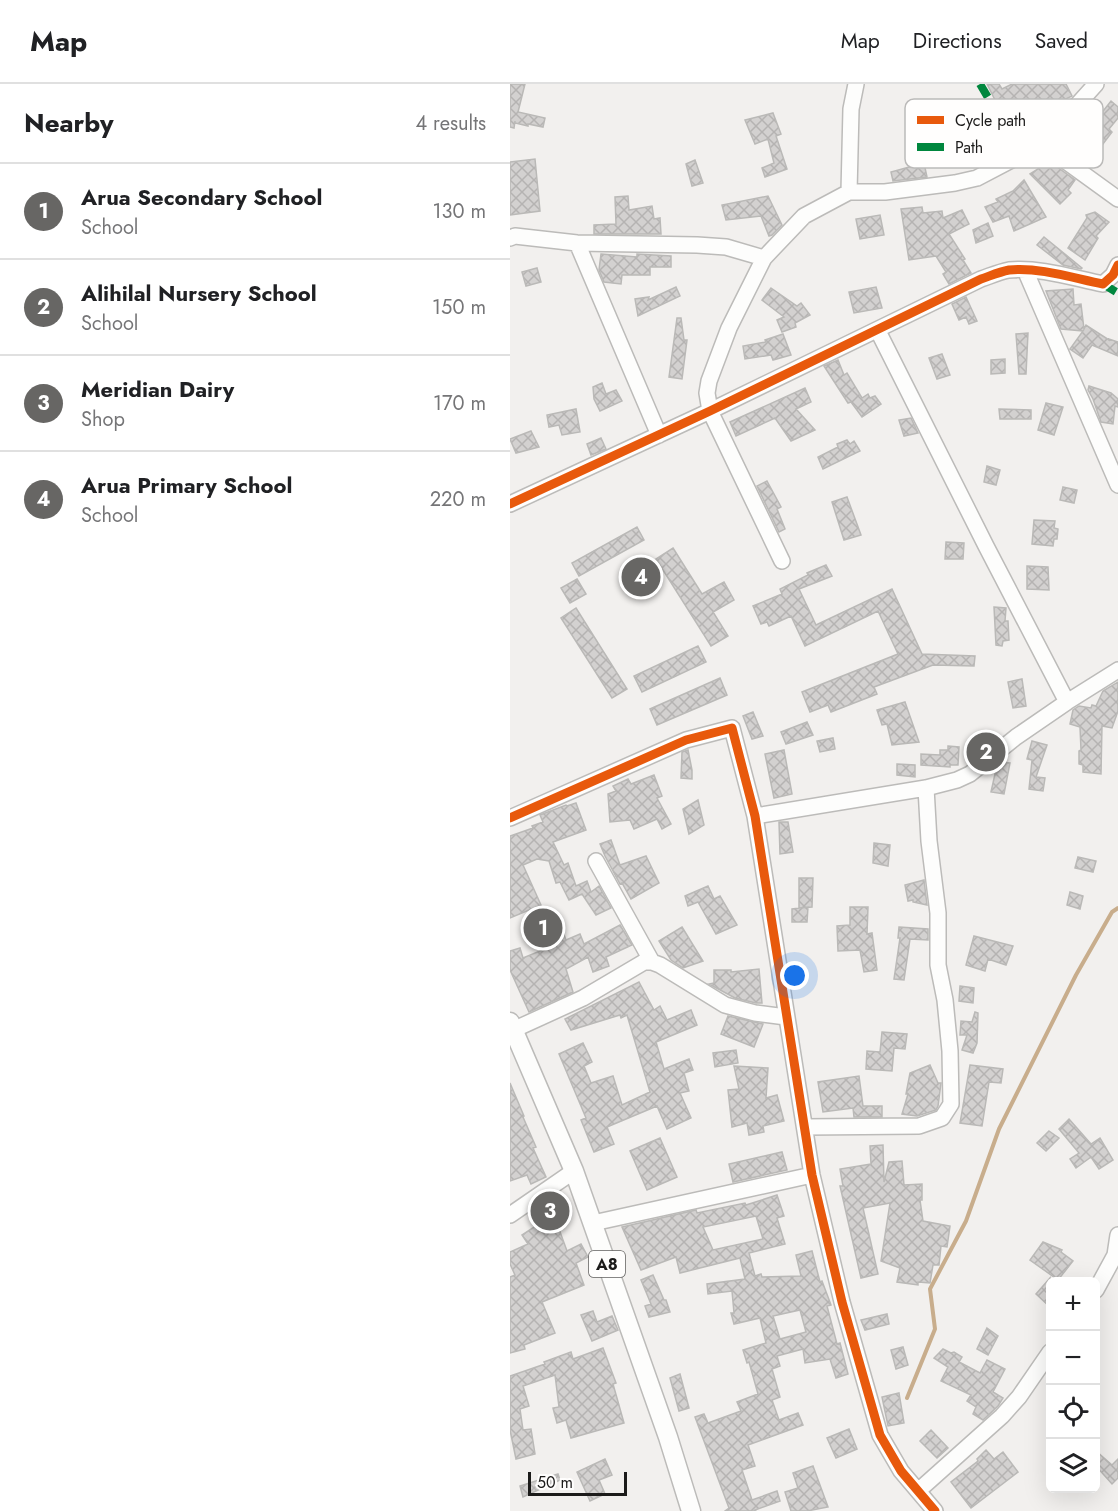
<!DOCTYPE html>
<meta charset="utf-8">
<style>
:root{--surface:#fff;--page:#f2f2f2;--text:#202124;--muted:#757577;--line:#e0e0e0;--accent:#676664}
body{margin:0;font-family:Jost,sans-serif;background:var(--page);color:var(--text)}
.controls{position:absolute;right:18px;bottom:18px;display:grid;overflow:hidden;border-radius:9px;box-shadow:0 6px 24px #0002}
.controls button{width:54px;height:54px;display:grid;place-items:center;padding:0;border:0;border-bottom:2px solid var(--line);background:var(--surface);color:var(--text);font:30px sans-serif}
.scale{position:absolute;left:18px;bottom:15px;width:99px;box-sizing:border-box;padding-left:6px;border:3px solid #1c1b1a;border-top:0;font-size:16px;line-height:21px;white-space:nowrap;color:#1c1b1a;-webkit-text-stroke:4px #fffefd;paint-order:stroke}
.you{position:absolute;left:285px;top:892px;width:21px;height:21px;margin:-15px;border:4px solid #fff;border-radius:50%;background:#1a73e8;box-shadow:0 0 0 9px #1a73e833}
.badge{display:grid;place-items:center;width:39px;height:39px;border-radius:50%;background:var(--accent);color:#fff;font-size:20px;font-weight:700}
.pin{position:absolute;translate:-50% -50%;border:3px solid #fff;box-shadow:0 2px 6px #0006}
.list{margin:0;padding:0;list-style:none}
h2{display:flex;justify-content:space-between;align-items:center;height:78px;margin:0;padding:0 24px;font-size:26px}
h2 small{font-size:20px;font-weight:400;color:var(--muted)}
.list li{display:grid;grid-template-columns:39px 1fr auto;gap:18px;align-items:center;box-sizing:border-box;height:96px;padding:0 24px;border-top:2px solid var(--line)}
.list b{display:block;font-size:22px;white-space:nowrap}
.list p{margin:0;font-size:20px;white-space:nowrap;color:var(--muted)}
.list em{font-size:20px;font-style:normal;color:var(--muted)}
.icon{flex:none;width:33px;height:33px;fill:none;stroke:currentColor;stroke-width:2;stroke-linecap:round;stroke-linejoin:round}
.map{position:relative;flex:none;width:608px;height:1427px;overflow:hidden}
header{display:flex;align-items:center;gap:36px;box-sizing:border-box;height:84px;padding:0 30px;background:var(--surface);border-bottom:2px solid var(--line)}
header strong{font-size:28px}
nav{display:flex;gap:33px;margin-inline-start:auto;font-size:21px}
main{display:flex}
aside{flex:1;background:var(--surface)}
.map>svg:first-child{display:block}
.lines{fill:none;stroke-linecap:round;stroke-linejoin:round}
.stream{stroke:#c8ad8c;stroke-width:4}
.building{fill:url(#building-cross-hatch);stroke:#bab9b7;stroke-width:1.5;fill-rule:evenodd}
.minor-casing{stroke:#bcbbb9;stroke-width:18}
.major-casing{stroke:#bcbbb9;stroke-width:21}
.minor{stroke:#fdfdfc;stroke-width:15}
.major{stroke:#fdfdfc;stroke-width:18}
.quiet{stroke:#00873e;stroke-width:8;stroke-dasharray:15 8;stroke-linecap:butt}
.cycleway-casing{stroke:#fffefd;stroke-width:13}
.cycleway{stroke:#e8590c;stroke-width:9}
.labels{text-anchor:middle;dominant-baseline:central;stroke-width:5;stroke-linejoin:round;paint-order:stroke}
.shield{fill:#fffefd;stroke:#605f5e;stroke-width:1.5}
.shield-label{font-size:16px;font-weight:bold;fill:#1c1b1a}
.key{fill:#fffefd;stroke:#bbbab9;stroke-width:1.5}
.key-label{font-size:16px;fill:#1c1b1a}
</style>
<header>
<strong>Map</strong>
<nav><a>Map</a><a>Directions</a><a>Saved</a></nav>
</header>
<main>
<aside>
<h2>Nearby<small>4 results</small></h2>
<ul class="list">
<li><span class="badge">1</span><div><b>Arua Secondary School</b><p>School</p></div><em>130 m</em></li>
<li><span class="badge">2</span><div><b>Alihilal Nursery School</b><p>School</p></div><em>150 m</em></li>
<li><span class="badge">3</span><div><b>Meridian Dairy</b><p>Shop</p></div><em>170 m</em></li>
<li><span class="badge">4</span><div><b>Arua Primary School</b><p>School</p></div><em>220 m</em></li>
</ul>
</aside>
<div class="map">
<svg width="608" height="1427" viewBox="0 0 608 1427">
<defs>
<pattern id="building-cross-hatch" width="8" height="8" patternUnits="userSpaceOnUse" patternTransform="scale(1.5)"><rect width="8" height="8" fill="#d3d1d0"/><path d="M0 0l8 8M0 8l8-8" fill="none" stroke="#b5b3b2"/></pattern>
</defs>
<rect width="100%" height="100%" fill="#f2f0ee"/>
<g class="lines">
<path class="stream" d="M397 1314 425 1245 420 1205 456 1137 489 1045 566 891 602 828 608 824"/>
</g>
<path class="building" d="M0 0H15L8 28 35 34 33 43 18 40V42L5 39V37L4 44 0 43Z
M477 0H489L492 5 502 0H556L562 12 519 33 525 44 512 51 497 20 489 24Z
M601 17 608 23V34L599 45 602 48 577 81 565 72 570 65 554 54 579 23 590 31Z
M263 29 271 50 266 52 277 85 255 93 252 84 264 79 258 55 245 60 235 36Z
M25 75 30 127 0 131V78Z
M536 75 565 96 558 106 561 109 550 120 520 90 528 85Z
M185 76 193 99 182 102 176 80Z
M414 79 417 93 383 97 381 88Z
M514 96 536 133 504 147 499 132 483 138 475 123 488 118 486 115 503 107Z
M118 112 119 126 142 122 144 135 150 134 151 150H84V141L106 140 105 113Z
M258 112 272 141 262 151 259 152 251 132 216 136 212 121Z
M412 123 413 129 432 127 433 134 452 126 459 140 439 150 455 175 453 176 461 189 439 200 433 190 436 188 426 172 399 176 391 125Z
M585 128 599 138 586 152 588 154 575 176 558 164 577 134 576 131Z
M370 131 374 151 350 155 346 135Z
M478 139 483 152 466 159 463 146Z
M534 153 572 184 571 185 553 181 527 161Z
M91 170 127 173V170L161 172V183H140V191H112L111 200 94 198 89 186Z
M27 184 31 198 16 202 12 188Z
M166 203 170 212 128 232 125 215 139 213 138 216Z
M366 203 372 224 344 229 339 208Z
M261 204 287 222 291 219 300 231 285 239 286 243 272 248 267 236 274 233 252 216Z
M563 205 564 221 571 220 574 245 576 241 599 256V255L608 258V272L582 261 573 274 560 265 573 247 551 245 536 207Z
M456 213 467 237 459 240 456 233 449 236 442 220Z
M167 234H171L174 256H177L172 295 159 293Z
M518 249 516 290H509L506 250Z
M273 250 281 271 263 276 261 271 235 275 233 262 256 258 255 256Z
M432 270 440 291 427 295 419 274Z
M495 275V289L481 290V276Z
M328 276 334 291 337 289 352 314 358 310 360 314 365 312 371 320 352 333 341 318 338 319 314 282Z
M92 299 96 310 106 306 112 317 90 327 84 315 83 303Z
M579 302 601 309 608 315V323L605 322 603 340 591 338 583 315 578 306Z
M295 304 301 318 286 325 305 346 281 357 265 334 226 352 220 338Z
M536 319 553 323 544 351 528 346Z
M66 325 70 348 52 351 49 341 39 343 37 331Z
M489 325 521 326V335H490Z
M401 334 408 349 394 352 389 336Z
M21 347 29 363 6 369 0 355Z
M91 354 96 365 81 371 77 360Z
M337 356 340 360 344 357 350 367 313 385 308 373 328 363 327 360Z
M477 382 490 386 486 401 474 398Z
M257 397 271 423 267 425 275 445 269 448 247 402Z
M553 403 567 406 564 419 550 416Z
M337 413 351 451 334 456 322 418Z
M524 436 545 437 544 444 548 445 547 455H544L543 462 522 460Z
M127 443 134 456 69 492 62 479Z
M436 458 454 459 453 475H435Z
M163 464 192 510 214 498 224 516 203 528 218 552 201 562 146 475Z
M316 481 322 492 289 505 306 541 382 505 412 570 465 572 464 582 423 581 364 603 367 610 321 628 318 621 300 628 292 608 388 570 368 527 295 562 281 532 259 542 257 538 251 540 243 522 272 510 270 505 298 491 297 489Z
M517 482 538 483 539 506 517 505Z
M67 495 76 510 60 519 51 504Z
M484 523 496 524 495 537H498L499 556 493 557 492 562 486 561Z
M66 524 117 605 102 614 51 534Z
M188 562 196 578 132 608 124 592Z
M210 594 217 611 147 641 140 625Z
M512 595 516 622 503 624 498 598Z
M608 598V627L602 644 592 642 591 690 573 688V681L569 680V667L571 666 570 643 560 640 563 626 569 622 581 624 582 621 586 622 593 607Z
M395 618 409 658 382 661 377 640 372 641 367 626Z
M243 628 253 652 242 655 233 632Z
M297 638 303 651 276 660 271 648Z
M323 654 325 665 310 668 307 657Z
M522 657 537 661 526 693 535 694 533 707 519 705 522 676 517 675Z
M438 662 449 663 448 681H440V683L411 681V670L430 671V666H438Z
M178 666 182 686V695L171 694 172 668Z
M274 666 282 710 264 714 255 670Z
M491 678 500 679 494 710 481 708 487 681Z
M387 680 405 681V693L387 691Z
M144 691 152 712 147 714 161 740 152 745 147 735 124 745 120 736 100 738 98 710 106 707 103 702 118 695 121 700Z
M188 716 194 741 179 750 173 725Z
M66 719 76 746 43 758 54 781 58 779 66 802 77 797 81 808 89 802 101 824 86 831 72 810 59 816 50 798 46 799 39 777 27 775 13 781 31 821 0 834V752L23 744 22 742 33 738 30 731 56 721 57 722Z
M269 738H278L283 768 270 770Z
M101 756 110 781 136 772 149 799 121 815 112 799 110 800 95 772 90 760Z
M364 759 380 761 378 782 363 779Z
M568 773 586 777 583 788 565 784Z
M289 794H303L302 823 289 824Z
M414 796 417 821 403 818V816L398 817 395 801Z
M198 802 204 815 210 812 227 841 206 850 188 818 178 822 175 812Z
M560 808 573 812 570 825 557 821Z
M298 823 297 838H282V825Z
M340 823H358L357 850 362 849 367 886 354 888 350 866 328 867 327 842 340 841Z
M110 841 122 861 96 873 99 882 83 888 78 873 56 885 63 908 19 928 0 886V867L10 864 13 874 35 865 33 851 51 843 56 856 70 850 74 860Z
M172 843 193 877 173 884 161 876 149 857Z
M389 843 418 845V856L400 855 394 896 384 895 390 854H388Z
M464 852 503 862 496 881 478 875 475 887 456 881Z
M249 885 252 919H246L225 914 199 900 204 899V886H221V888Z
M129 898 144 926 150 922 157 936 181 926 187 941 146 958 154 985 179 975 183 986 174 989 179 1007 170 1009 181 1034 157 1045 147 1022 97 1043 104 1060 84 1068 71 1036 76 1034 49 970 73 959 82 978 74 982 81 999 103 992 112 1021 140 1008 117 931 111 934 110 931 61 946 55 935Z
M450 902 464 904 463 919 449 917Z
M465 928 468 929 467 959 463 969 452 966 457 951H450L451 937 462 938Z
M218 932 253 940 244 963 211 950Z
M372 948 397 950 395 965 384 964 382 987 356 985 357 967 370 968Z
M226 966 228 979 205 983 203 969Z
M420 981 428 999H431L428 1022 426 1026 407 1032 392 1030 398 1010H396L400 989Z
M460 981 493 985 491 999 479 998 472 1042 450 1039Z
M224 982 258 984 256 1014 267 1011 274 1037 253 1042 254 1048 239 1051 237 1039 222 1043 218 1006 229 1005Z
M349 992 353 1022H372V1033H344L343 1024 313 1028 308 998Z
M0 999 14 1032 13 1033 26 1063 23 1064 36 1093 21 1100 17 1091 0 1097Z
M559 1035 581 1060 590 1054 603 1076 589 1085 581 1073 566 1084 560 1075 569 1069 549 1045Z
M539 1047 549 1054 536 1067 527 1059Z
M150 1054 167 1093 137 1106 120 1067Z
M373 1061 374 1098 379 1078 392 1077 394 1101 412 1100V1116H410L413 1137 440 1142 437 1163 431 1162 429 1181H423L420 1199 408 1198V1201L387 1198 390 1184 371 1177 380 1119 353 1124 368 1190 351 1194 330 1102H333L330 1085 361 1080 360 1062Z
M272 1068 277 1086 223 1098 219 1080Z
M267 1111 274 1132 267 1134 275 1160 239 1169 245 1192 251 1190 252 1193 291 1192 286 1171 302 1167 310 1198 312 1197 321 1221 317 1222 327 1260 330 1259 338 1290 326 1294 320 1275 295 1279 293 1265 267 1272 270 1282 262 1285 270 1313 262 1316 269 1336 288 1329 293 1341 238 1361 245 1382 232 1386 242 1416 267 1407 270 1417 245 1426 246 1427H215L219 1424 185 1333 194 1330 198 1339 231 1327 227 1318 248 1310 239 1278 237 1279 233 1266 256 1259 250 1234 224 1240 221 1229H224L222 1207 198 1210 197 1200 235 1195 230 1174 170 1189 166 1173 131 1186 112 1143 186 1126 187 1129 235 1119 236 1121ZM246 1132 253 1155 203 1166 193 1143ZM290 1226 296 1248 270 1255 263 1232Z
M41 1123 57 1167 71 1160 78 1173 66 1179 74 1201 32 1218 45 1249 14 1261 15 1265 0 1269V1193L5 1191 0 1180V1168L18 1160 12 1151 32 1138 28 1127Z
M533 1158 552 1166 551 1168 563 1177 548 1196 520 1176Z
M143 1191 154 1216H156L160 1228 139 1233 135 1222 141 1220 131 1196Z
M540 1194V1223L526 1210Z
M83 1227 87 1238 102 1232 108 1246 82 1257 71 1231Z
M377 1230 379 1240 355 1246 351 1236Z
M477 1244 488 1252 478 1271 467 1265Z
M393 1263 398 1281 386 1285 381 1266Z
M93 1264 106 1299 103 1300 114 1339 61 1354 56 1336 47 1339 43 1324 49 1323 45 1291 13 1302 19 1322 10 1325 13 1346 21 1345 25 1370 6 1375 0 1346V1292L35 1280 34 1278 61 1268 63 1275Z
M433 1265 441 1269 444 1268 452 1273 449 1278 470 1289 477 1276 495 1285 483 1308 493 1314 488 1322 473 1336 463 1330 466 1323 457 1317 461 1311 431 1297 438 1283 424 1274Z
M170 1290 179 1324 169 1327 160 1294Z
M389 1309 394 1339 378 1342 372 1313Z
M339 1345 347 1365 326 1374 317 1354Z
M421 1346 438 1364 427 1374 410 1357Z
M476 1366 484 1375 493 1368 508 1388 461 1424 441 1398 468 1377 467 1375Z
M585 1366 602 1381 608 1375V1394L602 1400 585 1381Z
M95 1375 102 1391 89 1396 95 1410 80 1417 67 1388Z
M303 1382 318 1423 297 1427H281L275 1408 288 1404 283 1389Z
M48 1390 50 1396 13 1413 10 1402Z"/>
<g class="lines">
<g class="minor-casing">
<path id="minor" d="M532 60 608 115
M339 108H375L445 99 467 94 532 60 586 0
M0 154 5 152 67 159 187 161 216 163 254 174
M67 159 149 351
M515 186 608 401
M368 247 476 462 557 618
M0 420 200 327 471 195C480 192 489 188 499 186 530 183 563 194 593 200L603 191 608 181
M272 477 200 327 197 309 199 297 219 244 254 174 294 132 339 108 341 25 346 0
M245 732 416 704 447 696 460 690 506 653 557 618 608 586
M0 734 176 656 222 644 245 732 302 1091 332 1218 370 1351 391 1387 425 1427
M86 777 142 878
M3 946 73 914 134 878H142L150 881 215 921 245 929 276 933
M295 1043 409 1042 432 1034 441 1020 440 967 435 916 428 881V829L419 757 416 704
M0 1131 64 1087
M83 1139 302 1091
M586 1206 605 1171 608 1151
M408 1407 492 1332 509 1313 540 1268"/>
</g>
<g class="major-casing">
<path id="major" d="M0 938 64 1087 158 1353 181 1427"/>
</g>
<use href="#minor" class="minor"/>
<use href="#major" class="major"/>
<path class="quiet" d="M470 0 512 71
M593 200 608 209"/>
<g class="cycleway-casing">
<path id="cycleway" d="M0 420 200 327 471 195C480 192 489 188 499 186 530 183 563 194 593 200L603 191 608 181
M0 734 176 656 222 644 245 732 302 1091 332 1218 370 1351 391 1387 425 1427"/>
</g>
<use href="#cycleway" class="cycleway"/>
</g>
<g class="labels">
<rect class="shield" x="79" y="1167" width="36" height="26" rx="4.5"/>
<g class="shield-label">
<text x="97" y="1180">A8</text>
</g>
</g>
<rect x="395" y="15" width="198" height="69" rx="9" class="key"/>
<rect x="407" y="32" width="27" height="8" fill="#e8590c"/>
<rect x="407" y="59" width="27" height="8" fill="#00873e"/>
<g class="key-label">
<text x="445" y="42">Cycle path</text>
<text x="445" y="69">Path</text>
</g>
</svg>
<div class="controls">
<button>+</button>
<button>−</button>
<button><svg class="icon" aria-label="locate" viewBox="0 0 24 24"><circle cx="12" cy="12" r="6"/><path d="M12 2v4M12 18v4M2 12h4M18 12h4"/></svg></button>
<button><svg class="icon" aria-label="layers" viewBox="0 0 24 24"><path d="M12 4l9 5-9 5-9-5zM3 14l9 5 9-5"/></svg></button>
</div>
<div class="scale">50 m</div>
<div class="you"></div>
<div class="pin badge" style="left:33px;top:844px">1</div>
<div class="pin badge" style="left:476px;top:668px">2</div>
<div class="pin badge" style="left:40px;top:1127px">3</div>
<div class="pin badge" style="left:131px;top:493px">4</div>
</div>
</main>
